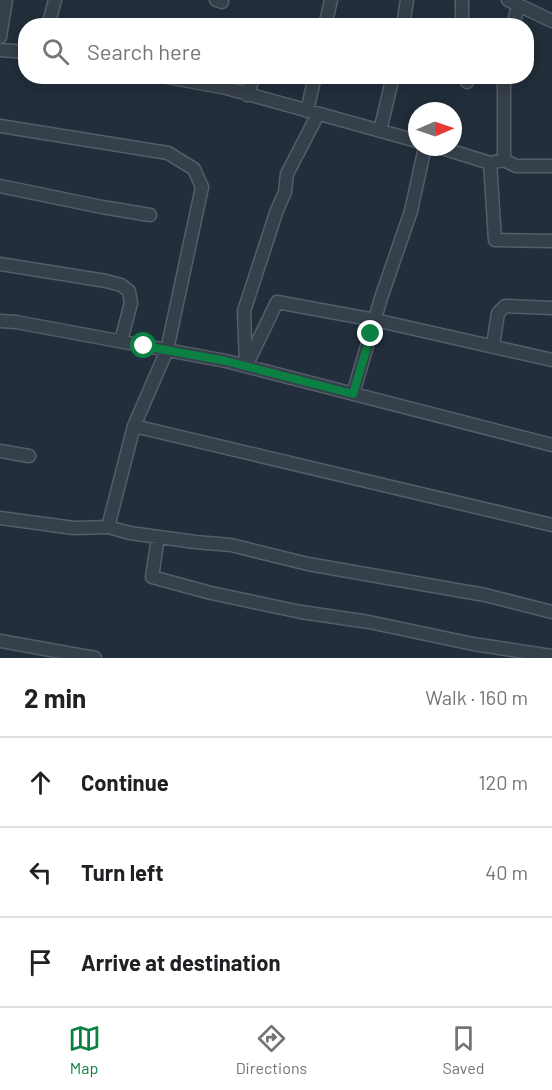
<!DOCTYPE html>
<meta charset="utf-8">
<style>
:root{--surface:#fff;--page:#f6f6f6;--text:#202124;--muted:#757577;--line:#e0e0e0;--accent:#0b8043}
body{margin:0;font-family:Barlow,sans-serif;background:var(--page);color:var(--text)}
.compass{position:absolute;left:408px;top:102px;width:54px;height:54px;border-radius:50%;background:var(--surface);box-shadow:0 3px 15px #0003;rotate:88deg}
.stop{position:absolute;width:18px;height:18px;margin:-14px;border:4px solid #0b8043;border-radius:50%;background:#fff}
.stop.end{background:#0b8043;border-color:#fff;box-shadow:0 2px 6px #0008}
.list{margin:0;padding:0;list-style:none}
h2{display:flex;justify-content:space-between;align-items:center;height:78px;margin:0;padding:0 24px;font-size:26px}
h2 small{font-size:20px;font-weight:400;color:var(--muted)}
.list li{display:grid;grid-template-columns:39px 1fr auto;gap:18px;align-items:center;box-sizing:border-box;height:90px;padding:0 24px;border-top:2px solid var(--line)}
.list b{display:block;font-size:22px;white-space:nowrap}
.list em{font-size:20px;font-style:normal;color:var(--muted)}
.icon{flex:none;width:33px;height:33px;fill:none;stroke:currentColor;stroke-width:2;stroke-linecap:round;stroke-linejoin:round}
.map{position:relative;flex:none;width:552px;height:658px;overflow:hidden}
.search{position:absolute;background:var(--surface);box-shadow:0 3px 15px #0003;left:18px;right:18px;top:18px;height:66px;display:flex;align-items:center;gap:15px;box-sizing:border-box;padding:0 21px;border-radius:24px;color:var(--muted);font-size:22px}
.sheet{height:348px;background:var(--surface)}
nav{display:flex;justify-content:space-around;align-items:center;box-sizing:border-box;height:84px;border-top:2px solid var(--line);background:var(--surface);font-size:16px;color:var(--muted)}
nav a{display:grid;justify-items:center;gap:3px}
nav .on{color:var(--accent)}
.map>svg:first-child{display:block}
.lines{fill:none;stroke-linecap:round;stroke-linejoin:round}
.minor-casing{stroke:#545e69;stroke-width:15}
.minor{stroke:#36404b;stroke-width:12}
.route{stroke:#0b8043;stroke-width:8}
</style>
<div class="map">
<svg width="552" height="658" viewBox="0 0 552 658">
<rect width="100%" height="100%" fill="#222e3b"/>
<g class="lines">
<g class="minor-casing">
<path id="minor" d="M216 0 222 2
M462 0V26
M508 0 552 21
M48 26 55 0
M325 26 331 0
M403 26 407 0
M513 26 518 6
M0 37 6 0
M0 50 26 52
M162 76 226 88 417 141
M466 76 467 82
M247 95 254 76
M307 111 315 76
M318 114 287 174 285 192 277 210 244 311 246 366 277 302 375 320 552 360
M0 126 168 153 194 169 202 187 167 350 134 426
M380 131 393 76
M439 147 490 163 504 160 516 166H552
M504 160V76
M490 163 495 240 552 241
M0 186 102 207 150 215
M0 264 106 281 121 285 129 291 131 303 121 341
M0 321 16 322 226 361 552 445
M493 345 498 313 505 306 552 308
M353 394 381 298 411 211 425 147
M0 451 29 456
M0 518 74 528 108 527 130 533 195 542 231 545 308 564 485 595 552 612
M108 527 134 426 552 525
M158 537 152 577 211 593 301 612 369 622 473 644 552 656
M0 641 95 658"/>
</g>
<use href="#minor" class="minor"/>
</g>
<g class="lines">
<path class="route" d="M144 346 226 361 353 394 371 334"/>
</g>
</svg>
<svg class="compass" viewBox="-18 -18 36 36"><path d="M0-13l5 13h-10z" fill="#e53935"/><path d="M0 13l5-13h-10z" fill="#757577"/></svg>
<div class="stop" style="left:144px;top:346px"></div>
<div class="stop end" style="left:371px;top:334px"></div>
<div class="search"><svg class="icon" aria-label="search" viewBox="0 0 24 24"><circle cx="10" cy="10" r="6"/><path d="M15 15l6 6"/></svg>Search here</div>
</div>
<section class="sheet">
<h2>2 min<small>Walk · 160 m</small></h2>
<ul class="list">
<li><svg class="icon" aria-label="ahead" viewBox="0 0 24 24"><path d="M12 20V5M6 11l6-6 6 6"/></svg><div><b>Continue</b></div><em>120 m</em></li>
<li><svg class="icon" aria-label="left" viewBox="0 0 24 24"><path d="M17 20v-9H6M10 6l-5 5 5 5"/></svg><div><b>Turn left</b></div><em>40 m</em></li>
<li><svg class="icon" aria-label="arrive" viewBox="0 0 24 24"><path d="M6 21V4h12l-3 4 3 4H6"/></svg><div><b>Arrive at destination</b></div></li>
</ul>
</section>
<nav>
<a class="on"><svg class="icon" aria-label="map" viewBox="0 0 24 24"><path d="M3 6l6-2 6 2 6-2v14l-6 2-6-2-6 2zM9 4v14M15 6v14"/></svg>Map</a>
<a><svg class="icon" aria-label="directions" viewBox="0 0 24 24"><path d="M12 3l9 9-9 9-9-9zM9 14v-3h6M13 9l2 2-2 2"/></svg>Directions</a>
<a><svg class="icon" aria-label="saved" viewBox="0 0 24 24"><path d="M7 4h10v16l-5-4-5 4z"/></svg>Saved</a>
</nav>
